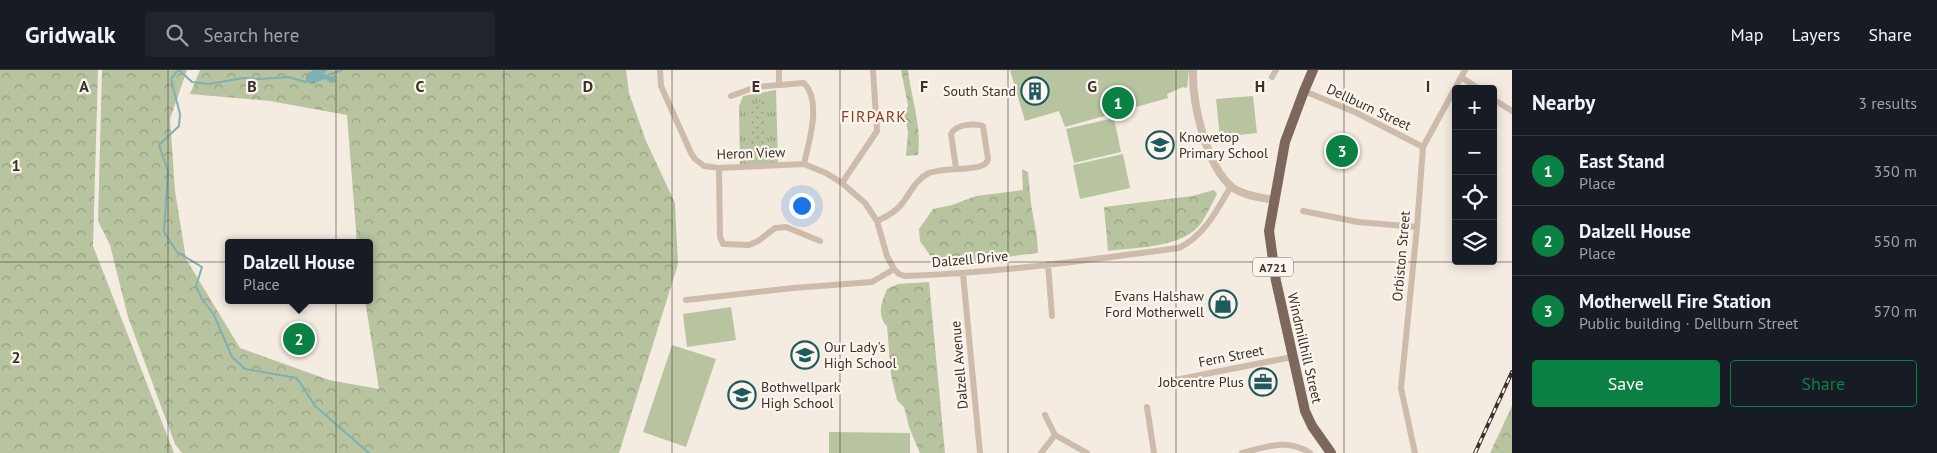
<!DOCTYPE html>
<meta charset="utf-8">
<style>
:root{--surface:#171b24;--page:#20242c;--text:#f1f3f6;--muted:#9ea1a6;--line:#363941;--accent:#0b8043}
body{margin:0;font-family:"PT Sans",sans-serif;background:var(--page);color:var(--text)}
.controls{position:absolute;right:15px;top:15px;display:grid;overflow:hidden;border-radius:5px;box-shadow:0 2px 12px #0003}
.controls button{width:45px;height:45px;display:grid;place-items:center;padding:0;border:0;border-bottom:1px solid var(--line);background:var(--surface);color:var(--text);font:25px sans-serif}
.you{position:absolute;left:801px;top:135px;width:18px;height:18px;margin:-12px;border:4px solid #fff;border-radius:50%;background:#1a73e8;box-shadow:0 0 0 8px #1a73e833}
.badge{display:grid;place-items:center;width:32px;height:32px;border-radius:50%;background:var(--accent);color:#fff;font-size:16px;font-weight:700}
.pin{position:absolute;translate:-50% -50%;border:2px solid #fff;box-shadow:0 1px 5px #0006}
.popup{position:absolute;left:225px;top:169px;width:148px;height:65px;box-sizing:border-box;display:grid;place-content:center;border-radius:5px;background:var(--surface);filter:drop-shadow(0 1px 4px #0005);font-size:16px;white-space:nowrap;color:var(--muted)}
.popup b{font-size:19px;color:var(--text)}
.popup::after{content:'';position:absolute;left:50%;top:100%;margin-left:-10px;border:10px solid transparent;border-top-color:var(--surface)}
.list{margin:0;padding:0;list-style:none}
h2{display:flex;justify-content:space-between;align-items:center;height:65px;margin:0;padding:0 20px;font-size:21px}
h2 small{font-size:16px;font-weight:400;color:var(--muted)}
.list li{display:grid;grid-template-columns:32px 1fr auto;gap:15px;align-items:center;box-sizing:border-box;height:70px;padding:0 20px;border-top:1px solid var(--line)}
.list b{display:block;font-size:19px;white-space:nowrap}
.list p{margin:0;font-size:16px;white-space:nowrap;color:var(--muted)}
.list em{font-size:16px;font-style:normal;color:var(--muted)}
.actions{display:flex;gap:10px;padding:15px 20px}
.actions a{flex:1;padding:11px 0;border:1px solid var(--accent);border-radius:5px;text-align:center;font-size:18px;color:var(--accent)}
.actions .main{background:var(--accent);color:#fff}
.icon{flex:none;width:28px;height:28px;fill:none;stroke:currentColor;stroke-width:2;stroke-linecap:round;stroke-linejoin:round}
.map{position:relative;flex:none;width:1512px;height:383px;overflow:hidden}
header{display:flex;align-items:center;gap:30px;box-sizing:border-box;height:70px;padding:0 25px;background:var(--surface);border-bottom:1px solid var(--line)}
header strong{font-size:24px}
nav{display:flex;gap:28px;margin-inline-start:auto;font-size:18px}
.search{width:350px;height:45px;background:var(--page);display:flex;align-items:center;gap:12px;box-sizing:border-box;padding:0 18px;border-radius:5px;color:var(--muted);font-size:19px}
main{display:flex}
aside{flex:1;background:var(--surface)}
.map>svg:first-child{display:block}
.grass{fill:url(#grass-tufts)}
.forest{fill:url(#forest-crowns)}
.park{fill:url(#park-dots)}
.pitch{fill:#b8c4a0}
.water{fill:url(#water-ripples)}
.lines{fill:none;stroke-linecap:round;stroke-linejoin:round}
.stream{stroke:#7fb0b2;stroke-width:2}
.minor{stroke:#cdbbac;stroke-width:6}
.tertiary{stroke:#cdbbac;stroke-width:8}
.primary{stroke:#7d675c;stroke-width:10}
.rail-casing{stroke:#3b302b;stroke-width:4}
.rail{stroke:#fbf5ee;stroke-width:2;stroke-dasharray:5.5;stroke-linecap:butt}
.grid{fill:none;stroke:#3b302b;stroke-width:1;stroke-opacity:0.55}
.labels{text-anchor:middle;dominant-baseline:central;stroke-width:4.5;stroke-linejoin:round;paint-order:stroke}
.shield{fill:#fbf5ee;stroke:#756b66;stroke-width:1}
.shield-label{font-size:12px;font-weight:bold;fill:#3b302b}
.poi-label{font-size:14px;fill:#3b302b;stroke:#fbf5ee;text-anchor:end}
.street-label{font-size:14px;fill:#3b302b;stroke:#fbf5ee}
.quarter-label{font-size:16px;letter-spacing:1px;fill:#8c3b22;stroke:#fbf5ee}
.grid-label{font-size:16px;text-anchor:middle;font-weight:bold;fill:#3b302b;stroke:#fbf5ee;stroke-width:4.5;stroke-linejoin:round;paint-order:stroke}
</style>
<header>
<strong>Gridwalk</strong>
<div class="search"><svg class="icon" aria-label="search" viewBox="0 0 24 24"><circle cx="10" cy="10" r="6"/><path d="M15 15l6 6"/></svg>Search here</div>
<nav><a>Map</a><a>Layers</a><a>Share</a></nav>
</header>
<main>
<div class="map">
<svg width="1512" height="383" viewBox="0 0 1512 383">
<defs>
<pattern id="grass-tufts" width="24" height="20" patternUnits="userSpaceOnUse" patternTransform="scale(1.25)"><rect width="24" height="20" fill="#b8c4a0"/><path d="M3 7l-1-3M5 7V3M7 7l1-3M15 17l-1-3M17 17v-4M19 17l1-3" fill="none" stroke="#97a083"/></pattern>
<pattern id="forest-crowns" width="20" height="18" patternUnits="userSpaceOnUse" patternTransform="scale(1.25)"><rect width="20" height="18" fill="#b8c4a0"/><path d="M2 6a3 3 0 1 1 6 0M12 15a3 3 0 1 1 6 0" fill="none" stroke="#97a083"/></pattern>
<pattern id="park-dots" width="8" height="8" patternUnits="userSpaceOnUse" patternTransform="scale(1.25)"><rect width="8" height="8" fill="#b8c4a0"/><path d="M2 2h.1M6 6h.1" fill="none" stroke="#97a083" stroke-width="1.8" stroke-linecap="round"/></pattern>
<pattern id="water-ripples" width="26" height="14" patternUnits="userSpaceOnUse" patternTransform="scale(1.25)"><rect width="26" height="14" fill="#7fb0b2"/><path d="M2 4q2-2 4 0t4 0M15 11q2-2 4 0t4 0" fill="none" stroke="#699091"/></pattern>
</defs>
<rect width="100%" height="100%" fill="#f4ebe1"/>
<path class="grass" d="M776 20 778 94 740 95 739 36 743 26Z"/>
<path class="forest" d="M0 0H98L93 176 174 383H0Z
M102 0H187L170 49 175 121 186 189 240 278 329 310 379 319 365 230H369V173H357L347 45 270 31 190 24 200 0H626L629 23 646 71 675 133 678 194 619 383H182L175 374 128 247 110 175 98 151Z
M901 0H908C911 28 922 56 918 85L906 86 908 62 904 44 908 36Z
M1022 99 1028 102 1031 134 1037 168 1038 183 937 195 920 171 919 159 933 139 952 135 976 126 1023 120Z
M1214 120 1217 124C1212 133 1208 143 1202 152 1185 178 1137 177 1108 181L1104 137 1192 126Z
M929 212 945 383H920L919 381 909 357 904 337 897 330 891 305 887 256C876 244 882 232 887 219L898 214Z
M1512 336V383H1490Z"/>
<path class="park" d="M766 30 765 86H749V39L758 32Z"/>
<path class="pitch" d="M1010 0H1189L1187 18 1183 17 1167 24 1168 28 1065 57 1059 41 1025 51Z
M1253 26 1257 63 1220 67 1216 29Z
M1114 48 1121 82 1074 93 1066 59Z
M1123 84 1130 118 1080 129 1073 95Z
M731 237 736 270 687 277 683 244Z
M672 275 716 289 686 377 643 362Z
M829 362 910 363V383H829Z"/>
<path class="water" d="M314 0H328L324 4 334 7 336 12 331 13 325 9 312 14 306 12V4Z"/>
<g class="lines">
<path class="stream" d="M178 0 171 9 180 44 179 56 159 75 168 102 164 162 177 182 202 197 196 216 202 229 214 245 232 287 245 299 297 308 315 336 369 383
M179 0 192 12 209 14 243 8 260 9 288 7 306 12
M331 4 342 0"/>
<path class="minor" d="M660 0 661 16 691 83 695 89 704 96 719 98 804 94 826 103 842 113 865 133 877 151 887 186 894 199
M779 0V15L804 13C822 31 809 72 804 94
M1272 7 1276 0
M1461 7 1479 19
M1304 21 1357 43 1423 77
M731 26 756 17 779 15
M1493 29 1512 41
M719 98 720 167 723 174 749 175 758 171 775 158 786 157 820 171
M842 113 877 61 873 0
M1303 141 1358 152 1417 157
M877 151C885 147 893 144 900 136 909 126 914 111 927 104 941 97 974 101 983 95 986 94 987 92 988 89L983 56C974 53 956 54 951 64L956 98
M1048 194 1052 246
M963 204 980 383
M686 230 793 218 872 212 894 199 899 204 905 206C997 203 1088 190 1179 178 1205 165 1217 140 1231 116
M1175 310 1292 287
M1147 337 1154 383
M1045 345 1055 365 1087 383
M1041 383 1055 365
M1242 383C1266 377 1287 368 1310 383
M1415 383 1401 318 1417 157 1423 77 1465 0"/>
<path class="tertiary" d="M1193 0C1192 32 1206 97 1233 118 1245 126 1260 127 1273 130"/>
<path class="primary" d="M1313 0 1304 21 1285 72 1269 161 1276 211 1305 341 1312 356 1331 383"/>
<g class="rail-casing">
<path id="rail" d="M1475 383 1512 302"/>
</g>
<use href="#rail" class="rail"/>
</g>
<path class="grid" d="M168 0V383M336 0V383M504 0V383M672 0V383M840 0V383M1008 0V383M1176 0V383M1344 0V383M0 192H1512"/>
<defs>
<g id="building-ring" transform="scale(1.4375)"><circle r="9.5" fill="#fbf5ee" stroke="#1f5a5e" stroke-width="1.5"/><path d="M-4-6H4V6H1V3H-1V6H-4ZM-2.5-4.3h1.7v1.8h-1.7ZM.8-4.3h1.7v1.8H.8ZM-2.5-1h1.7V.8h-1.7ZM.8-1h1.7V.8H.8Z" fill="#1f5a5e"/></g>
<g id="school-ring" transform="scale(1.4375)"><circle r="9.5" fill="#fbf5ee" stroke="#1f5a5e" stroke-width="1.5"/><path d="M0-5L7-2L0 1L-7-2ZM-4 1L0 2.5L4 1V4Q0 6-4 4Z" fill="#1f5a5e"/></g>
<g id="shop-ring" transform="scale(1.4375)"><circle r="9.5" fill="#fbf5ee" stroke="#1f5a5e" stroke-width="1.5"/><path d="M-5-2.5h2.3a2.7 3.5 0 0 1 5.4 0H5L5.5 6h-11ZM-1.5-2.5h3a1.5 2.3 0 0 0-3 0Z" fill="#1f5a5e"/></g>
<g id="office-ring" transform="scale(1.4375)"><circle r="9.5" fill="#fbf5ee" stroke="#1f5a5e" stroke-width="1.5"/><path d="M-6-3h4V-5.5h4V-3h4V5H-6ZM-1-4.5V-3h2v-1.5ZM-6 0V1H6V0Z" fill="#1f5a5e"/></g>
</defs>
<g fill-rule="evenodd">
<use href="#building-ring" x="1035" y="21"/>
<use href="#school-ring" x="1160" y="75"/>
<use href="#shop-ring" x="1223" y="234"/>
<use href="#school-ring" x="805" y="285"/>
<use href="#office-ring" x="1263" y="312"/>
<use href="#school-ring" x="742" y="325"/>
</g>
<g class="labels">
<rect class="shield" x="1253" y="187.5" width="40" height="19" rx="4"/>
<g class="shield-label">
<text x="1273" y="197">A721</text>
</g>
<g class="poi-label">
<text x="1016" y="21">South Stand</text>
<text x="1179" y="67" text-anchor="start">Knowetop<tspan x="1179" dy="16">Primary School</tspan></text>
<text x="1204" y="226">Evans Halshaw<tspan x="1204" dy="16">Ford Motherwell</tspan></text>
<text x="824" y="277" text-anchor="start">Our Lady's<tspan x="824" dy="16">High School</tspan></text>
<text x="1244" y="312">Jobcentre Plus</text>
<text x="761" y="317" text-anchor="start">Bothwellpark<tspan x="761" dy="16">High School</tspan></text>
</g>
<g class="street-label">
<text transform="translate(1369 37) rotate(25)">Dellburn Street</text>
<text transform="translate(751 83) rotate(-2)">Heron View</text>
<text transform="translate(1401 186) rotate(-85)">Orbiston Street</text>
<text transform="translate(970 189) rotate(-5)">Dalzell Drive</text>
<text transform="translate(1305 278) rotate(77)">Windmillhill Street</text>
<text transform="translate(1231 286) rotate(-11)">Fern Street</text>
<text transform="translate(959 295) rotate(-95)">Dalzell Avenue</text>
</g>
<g class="quarter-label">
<text x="874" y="46">FIRPARK</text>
</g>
</g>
<g class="grid-label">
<text x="84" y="22">A</text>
<text x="252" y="22">B</text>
<text x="420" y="22">C</text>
<text x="588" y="22">D</text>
<text x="756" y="22">E</text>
<text x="924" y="22">F</text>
<text x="1092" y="22">G</text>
<text x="1260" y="22">H</text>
<text x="1428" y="22">I</text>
<text x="16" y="101">1</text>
<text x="16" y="293">2</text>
</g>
</svg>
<div class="controls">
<button>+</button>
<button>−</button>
<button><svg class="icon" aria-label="locate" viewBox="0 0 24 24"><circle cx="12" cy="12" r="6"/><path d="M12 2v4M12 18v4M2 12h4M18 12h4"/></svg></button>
<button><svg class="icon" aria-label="layers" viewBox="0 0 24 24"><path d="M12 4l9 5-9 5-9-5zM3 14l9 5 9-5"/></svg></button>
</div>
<div class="you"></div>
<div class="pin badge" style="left:1118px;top:33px">1</div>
<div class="pin badge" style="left:299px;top:269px">2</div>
<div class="popup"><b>Dalzell House</b>Place</div>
<div class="pin badge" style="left:1342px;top:81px">3</div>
</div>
<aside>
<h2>Nearby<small>3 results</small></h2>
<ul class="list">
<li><span class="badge">1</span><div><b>East Stand</b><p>Place</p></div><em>350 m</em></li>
<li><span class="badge">2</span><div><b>Dalzell House</b><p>Place</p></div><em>550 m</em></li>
<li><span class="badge">3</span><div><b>Motherwell Fire Station</b><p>Public building · Dellburn Street</p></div><em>570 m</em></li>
</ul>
<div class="actions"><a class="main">Save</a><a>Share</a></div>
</aside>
</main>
